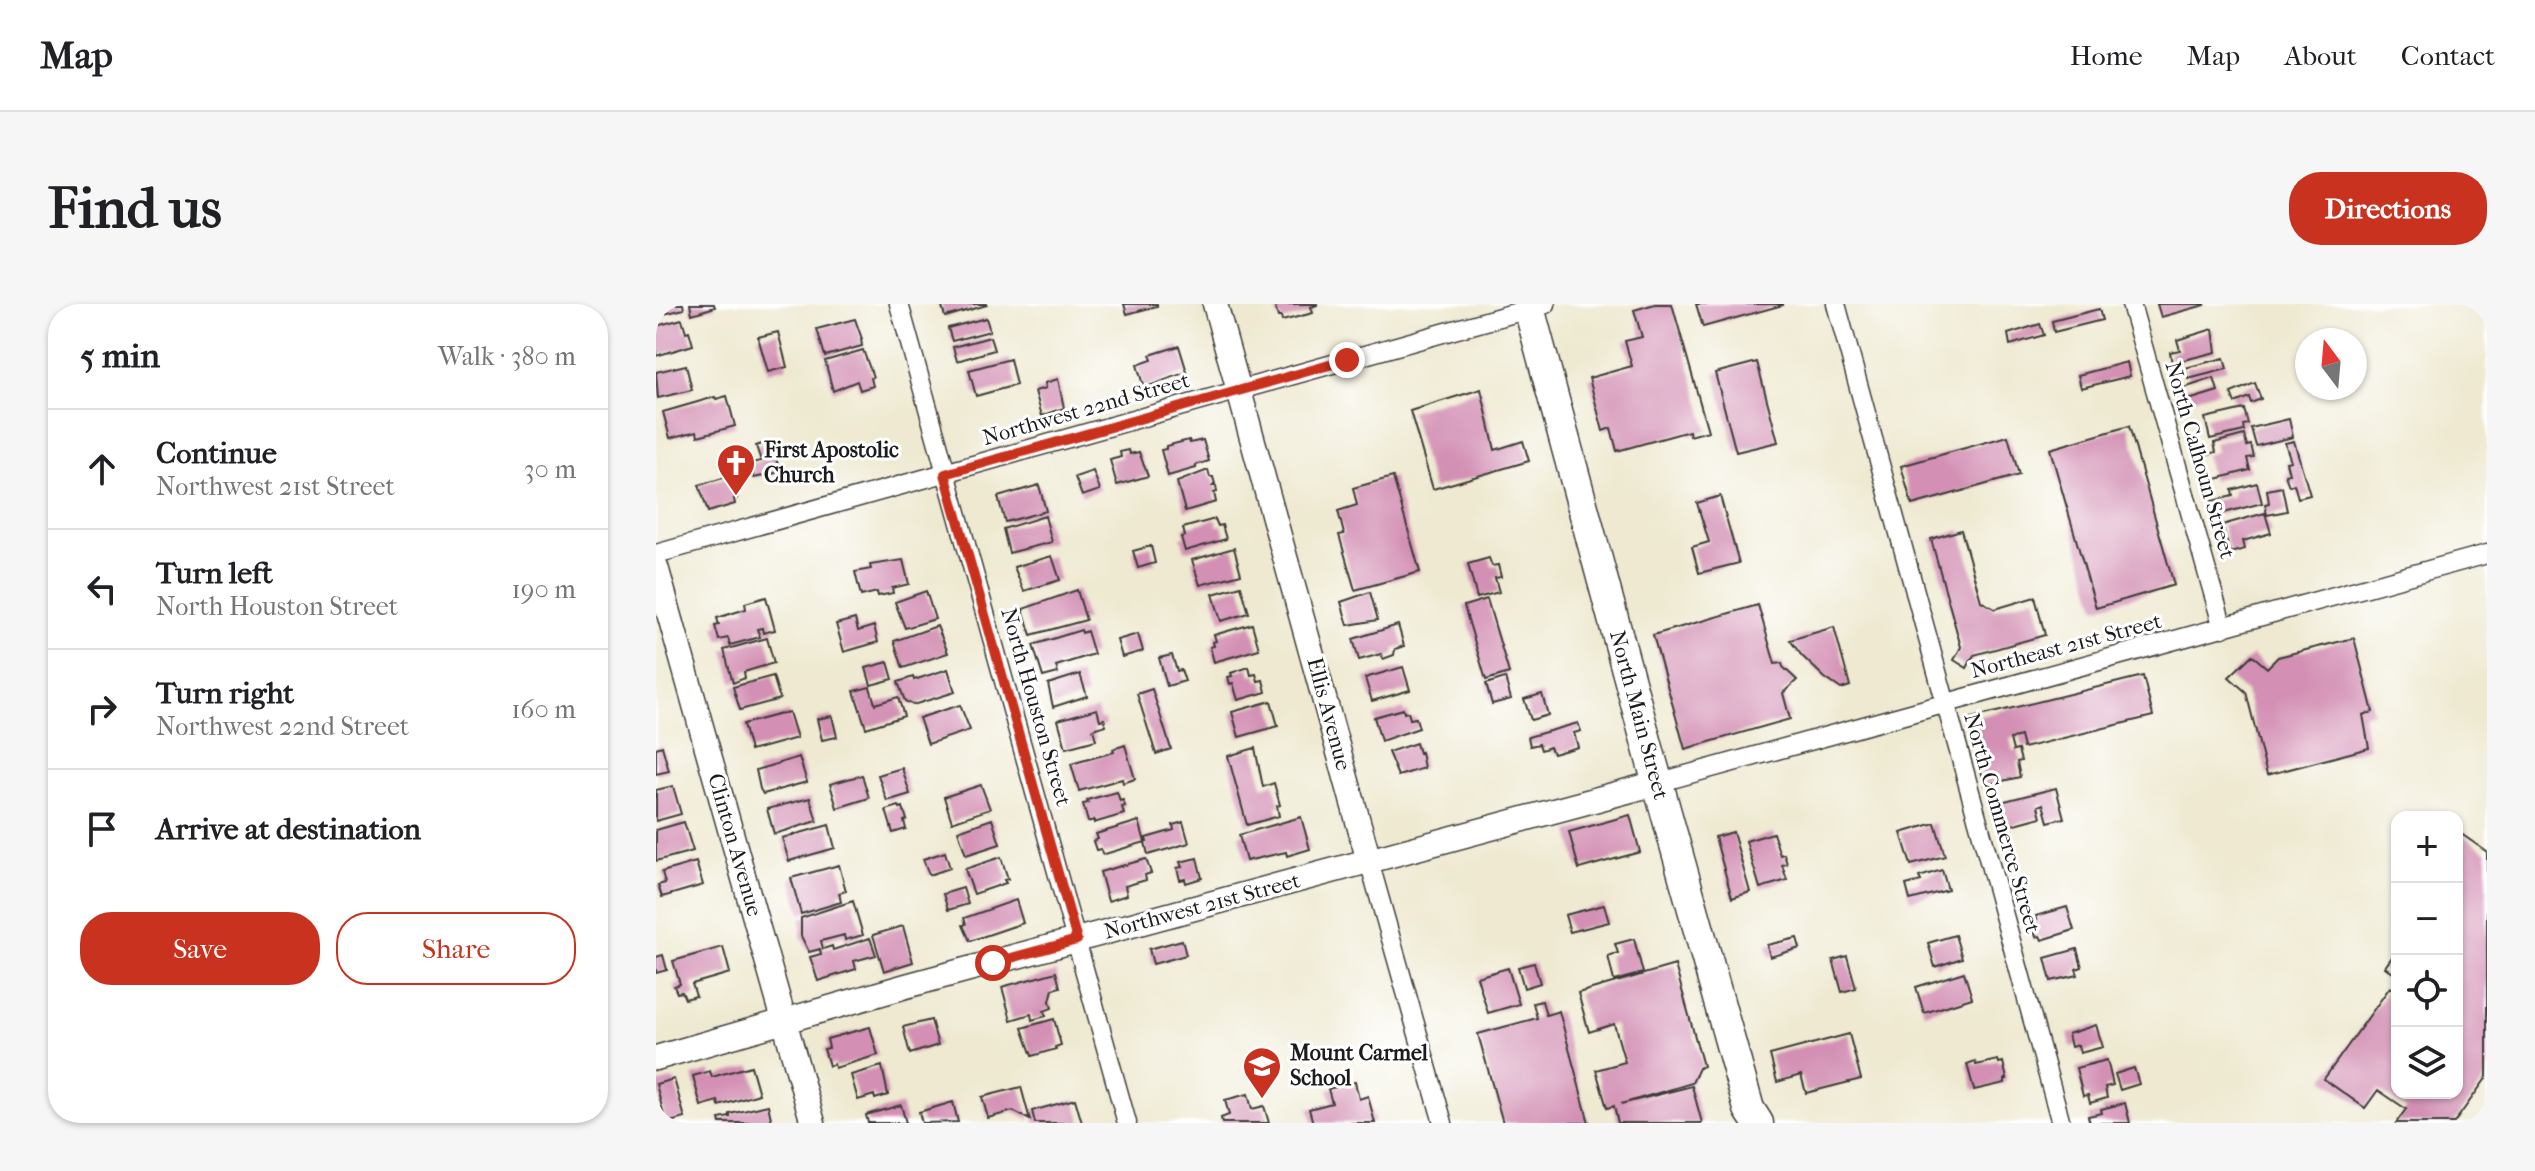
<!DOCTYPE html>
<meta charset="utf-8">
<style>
:root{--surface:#fff;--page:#f6f6f6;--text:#202124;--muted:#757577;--line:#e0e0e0;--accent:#c8321e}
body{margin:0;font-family:"IM FELL French Canon",serif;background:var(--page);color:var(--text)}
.controls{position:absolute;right:24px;bottom:24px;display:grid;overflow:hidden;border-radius:16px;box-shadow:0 2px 6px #0004}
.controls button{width:72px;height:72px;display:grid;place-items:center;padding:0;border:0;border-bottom:2px solid var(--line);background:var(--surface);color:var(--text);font:40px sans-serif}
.compass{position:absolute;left:1639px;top:24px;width:72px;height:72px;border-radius:50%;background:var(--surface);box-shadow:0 2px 6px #0004;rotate:344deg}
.stop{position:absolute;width:24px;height:24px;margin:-18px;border:6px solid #c8321e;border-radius:50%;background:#fff}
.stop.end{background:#c8321e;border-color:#fff;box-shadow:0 2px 8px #0008}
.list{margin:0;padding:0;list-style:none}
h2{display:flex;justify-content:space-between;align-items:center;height:104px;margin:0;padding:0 32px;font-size:34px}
h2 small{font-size:26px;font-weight:400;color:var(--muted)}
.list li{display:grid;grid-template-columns:52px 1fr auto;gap:24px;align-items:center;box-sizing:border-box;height:120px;padding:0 32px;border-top:2px solid var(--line)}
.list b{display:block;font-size:30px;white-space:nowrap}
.list p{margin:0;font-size:26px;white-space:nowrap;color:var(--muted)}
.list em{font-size:26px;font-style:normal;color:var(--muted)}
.actions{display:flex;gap:16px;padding:24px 32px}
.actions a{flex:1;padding:18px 0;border:2px solid var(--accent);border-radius:32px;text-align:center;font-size:28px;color:var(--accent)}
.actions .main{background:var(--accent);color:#fff}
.icon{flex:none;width:44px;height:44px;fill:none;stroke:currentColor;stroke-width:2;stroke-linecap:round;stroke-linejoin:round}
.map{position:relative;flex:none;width:1831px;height:819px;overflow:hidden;border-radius:32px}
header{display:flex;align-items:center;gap:48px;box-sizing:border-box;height:112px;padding:0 40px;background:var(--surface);border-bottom:2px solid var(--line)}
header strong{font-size:38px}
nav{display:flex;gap:44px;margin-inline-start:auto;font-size:28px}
.intro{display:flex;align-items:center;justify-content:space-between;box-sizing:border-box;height:192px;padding:0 48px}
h1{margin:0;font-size:56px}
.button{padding:20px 36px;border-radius:32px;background:var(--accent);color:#fff;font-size:28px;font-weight:700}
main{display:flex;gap:48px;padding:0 48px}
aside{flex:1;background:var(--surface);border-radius:32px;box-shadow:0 2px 6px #0004}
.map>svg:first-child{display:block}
.building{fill:#d390b4}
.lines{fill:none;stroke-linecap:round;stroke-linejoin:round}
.minor-casing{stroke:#3c3b37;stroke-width:21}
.tertiary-casing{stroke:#3c3b37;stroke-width:27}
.primary-casing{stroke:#3c3b37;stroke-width:33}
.minor{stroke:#fff;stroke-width:18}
.tertiary{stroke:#fff;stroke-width:24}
.primary{stroke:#fff;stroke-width:30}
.route{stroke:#c8321e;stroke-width:10}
.labels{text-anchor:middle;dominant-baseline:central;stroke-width:6;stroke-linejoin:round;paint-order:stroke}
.street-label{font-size:22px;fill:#1c1c1c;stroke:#fff}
.poi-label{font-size:22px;font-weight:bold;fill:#1c1c1c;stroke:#fff;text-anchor:start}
</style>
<header>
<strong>Map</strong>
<nav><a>Home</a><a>Map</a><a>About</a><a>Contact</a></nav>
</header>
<div class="intro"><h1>Find us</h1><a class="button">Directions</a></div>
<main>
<aside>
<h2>5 min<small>Walk · 380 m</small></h2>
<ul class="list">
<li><svg class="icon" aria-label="ahead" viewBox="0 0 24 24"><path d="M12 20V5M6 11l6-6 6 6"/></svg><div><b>Continue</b><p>Northwest 21st Street</p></div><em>30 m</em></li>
<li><svg class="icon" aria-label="left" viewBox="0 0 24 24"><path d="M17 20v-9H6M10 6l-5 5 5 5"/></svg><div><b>Turn left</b><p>North Houston Street</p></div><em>190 m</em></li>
<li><svg class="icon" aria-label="right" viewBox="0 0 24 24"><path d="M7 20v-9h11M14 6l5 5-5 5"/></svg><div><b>Turn right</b><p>Northwest 22nd Street</p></div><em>160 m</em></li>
<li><svg class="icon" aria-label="arrive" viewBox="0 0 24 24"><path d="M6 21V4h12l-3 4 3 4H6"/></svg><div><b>Arrive at destination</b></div></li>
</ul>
<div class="actions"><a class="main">Save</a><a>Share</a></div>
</aside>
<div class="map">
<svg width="1831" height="819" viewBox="0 0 1831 819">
<rect width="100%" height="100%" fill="#fff"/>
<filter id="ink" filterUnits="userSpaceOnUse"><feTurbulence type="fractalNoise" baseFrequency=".0125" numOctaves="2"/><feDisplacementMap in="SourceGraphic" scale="16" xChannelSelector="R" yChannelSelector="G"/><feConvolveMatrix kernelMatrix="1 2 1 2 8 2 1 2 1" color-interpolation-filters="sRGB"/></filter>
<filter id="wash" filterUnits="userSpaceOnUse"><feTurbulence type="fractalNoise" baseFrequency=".006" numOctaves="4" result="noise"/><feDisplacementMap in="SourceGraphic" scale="32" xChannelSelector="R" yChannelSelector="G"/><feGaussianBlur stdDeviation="1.8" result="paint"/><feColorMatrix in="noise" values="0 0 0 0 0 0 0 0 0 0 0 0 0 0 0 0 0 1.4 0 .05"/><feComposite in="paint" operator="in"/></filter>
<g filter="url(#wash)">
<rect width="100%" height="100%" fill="#eee9d0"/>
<g id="blocks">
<path class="building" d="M0 0H27L28 5 0 12Z
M34 0H58L59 3 36 10Z
M285 0H331V1L289 13Z
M468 0H501V2L471 10Z
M618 0H661V1L655 3 657 9 626 17 625 13H622Z
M999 0H1016L1052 127 1034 132 1033 127 961 147 955 124 947 127 933 74 976 62 969 37 986 33 978 6Z
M1040 0H1127V1L1047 23Z
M1501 0H1549V1L1505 13Z
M1443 5 1446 16 1398 28 1396 17Z
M330 14 334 27 296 37 292 24Z
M26 15 30 28 33 27 37 41 0 52V22Z
M199 15 206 35H205L206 42 169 52 161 25Z
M1384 20 1388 31 1354 41 1352 30Z
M1557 25 1560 48 1516 59 1514 48 1524 46 1521 36Z
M122 28 131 63 112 68 102 33Z
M334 33 338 46 301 57 297 43Z
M523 42 531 68 488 84 481 61 496 56 494 51Z
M207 46 217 73 215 74 217 82 204 86 201 77 177 87 169 57Z
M1568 54 1571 65 1532 75 1529 64Z
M354 55 360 81 320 92 313 66Z
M1101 58 1122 138 1080 148 1059 69Z
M1471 58 1474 72 1425 84 1422 71Z
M30 61 36 86 2 94 0 68Z
M1558 74 1562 87 1526 98 1522 86Z
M402 75 408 104 386 112 379 87 390 84 389 79Z
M1599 79 1605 95 1595 99 1593 93 1579 99 1575 89Z
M825 85 839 146 867 137 873 157 777 185 754 107Z
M71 92 79 122 42 132 41 127 14 134 7 108 59 93 60 95Z
M1588 105 1592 120 1587 121 1588 127 1554 135 1549 114Z
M1633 115 1637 133 1600 142 1595 124Z
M1473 122 1518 281 1440 304 1394 145Z
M1588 131 1591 142 1595 141 1598 153 1591 154 1594 166 1556 176 1549 151 1560 148 1558 139Z
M1352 132 1363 171 1256 201 1245 162Z
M533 136 534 139 547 136 553 157 540 161V164L512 172 505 146 510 145V142Z
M115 137 124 168 98 174 95 159 105 157 100 142Z
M1638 137 1654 191 1642 194 1638 180 1633 182 1629 171 1633 170 1630 158 1635 157 1629 139Z
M473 146 474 150 483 148 492 172 461 181 454 156 465 153 464 148Z
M552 166 554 173H557L559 180 557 182H560L561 188 558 189 560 198 529 207 521 178Z
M437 167 444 186 426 192 419 173Z
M74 172 81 194 78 195 79 200 52 208 43 181Z
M737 173 764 268 699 286 683 231 688 230 682 207 701 201 697 184Z
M1601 179 1606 199 1560 211 1556 197 1577 192 1576 186Z
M383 181 390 207 349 218 342 193Z
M1626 183 1631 207 1611 211 1609 200 1613 199 1611 186Z
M1064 192 1083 259 1043 269 1036 243 1053 238 1041 199Z
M1609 209 1615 229 1587 237 1589 245 1574 249 1566 221Z
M389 212 396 238 353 249 347 225Z
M559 215 562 222 566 221 570 235 529 247 525 233 529 232 527 224Z
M1305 226 1325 297 1339 305 1379 293 1389 331 1318 351 1311 364 1298 356 1305 343 1275 235Z
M495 242 499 259 482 264 477 247Z
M578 244 585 270 544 281 536 256Z
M396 252 404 276 368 287 358 263Z
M833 254 836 262 842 261 845 273 839 274 843 288 821 294 812 260Z
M247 256 253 280 236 284 237 289 222 292 221 288 205 292 199 268 215 265 214 261Z
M585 282 593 309 565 317 557 290Z
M421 286 430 316 375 331 367 305Z
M270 287 279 315 249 324 239 298Z
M714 288 722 316 692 321 685 298Z
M110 293 119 326 107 329 106 324 101 325 104 333 74 341 72 334 63 336 59 322 63 321 61 314 90 305 89 299Z
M831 295 853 369 830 376 808 302Z
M1102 301 1119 360 1126 359 1127 363 1141 376 1127 389 1134 415 1029 445 997 331Z
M199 315 202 327 218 322 222 338 188 348 180 320Z
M596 320 603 345 558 358 554 343 558 342 557 338 560 337 558 331Z
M742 321 748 342 739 345 738 351 727 355 725 350 703 356 697 335Z
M281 322 292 349 247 364 238 337Z
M1178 323 1194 382 1185 385 1169 374 1146 352 1134 336Z
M425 326 426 329 431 327 438 350 400 362 402 369 387 373 377 341Z
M482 330 487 347 466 353 461 336Z
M111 334 118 359 88 368 89 374 77 379 68 346Z
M1698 334 1717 408 1707 411 1713 444 1611 471 1590 388 1573 373 1596 351 1611 364 1622 353Z
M516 351 521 367 525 366 529 377 511 382 503 354Z
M232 358 237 375 215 381 210 364Z
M593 363 595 371 600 370 602 377 607 376 610 388 582 396 577 379 574 380 572 373 576 372 575 369Z
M747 363 754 386 716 397 709 374Z
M292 365 299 388 257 401 249 397 242 378 257 373 258 376Z
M424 370 431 392 397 403 392 380Z
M117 372 124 395 84 406 77 383Z
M1487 372 1497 412 1367 444 1364 432 1354 435 1357 447 1362 446 1365 457 1361 458 1364 473 1329 481 1322 456 1326 455 1316 414Z
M849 374 855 395 836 400 830 380Z
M214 383 219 400 242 393 248 412 210 424 198 387Z
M496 385 515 445 500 450 481 390Z
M886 390 892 411 875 416 868 395Z
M615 397 622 422 583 433 576 408Z
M304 401 314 426 272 440 263 414Z
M441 405 444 416 448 415 450 421 437 425 440 436 410 444 402 416Z
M747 405 748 409 752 408 754 415 760 414 763 424 725 437 718 413Z
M133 408 141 434 94 447 87 420Z
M176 412 181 433 166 436 161 415Z
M922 419 925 427 918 429 922 443 897 450 894 443 885 446 883 440 874 442 872 433Z
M760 439 763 449 765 448 768 464 742 472 732 448Z
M469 441 479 475 467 479 466 475 423 487 415 460 458 448 457 445Z
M6 442 13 467 0 470V444Z
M599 444 607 483 618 479 624 501 621 502 623 512 591 521 572 452Z
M143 453 151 478 107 490 104 485 100 466Z
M246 464 254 490 231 497 222 471Z
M206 471 213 494 181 504 174 480Z
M325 481 334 505 296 518 288 493Z
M17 482 25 510 0 517V486Z
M1400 484 1408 514 1392 518 1387 500 1382 502 1385 513 1352 522 1345 498Z
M461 488 464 497 467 496 469 502 466 503 468 510 438 519V516L432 518 427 500 432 499 431 496Z
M154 494 161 517 118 530 111 505Z
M243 502 244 504 247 503 251 516 248 517 250 525 237 529 230 506Z
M974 511 984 548 923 565 913 528Z
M645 513 654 545 631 552 630 548 590 557 583 531Z
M336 515 344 540 310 551 302 527Z
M483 517 489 538H491L490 534 518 526 517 521 527 518 533 539 492 551 489 538 449 550H446L445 545 440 546 437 537 442 535 440 530Z
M28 518 37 547 0 557V526Z
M1279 519 1289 552 1255 561 1245 529Z
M173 521 179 544 133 557 126 534Z
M1801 527 1831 548V773L1798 819H1740L1750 805 1722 786 1709 804 1668 775 1734 683 1741 687V789H1801Z
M1077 528 1094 588 1076 594 1059 533Z
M1117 529 1124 551 1128 550 1131 560 1126 561 1131 576 1104 584 1090 537Z
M289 548 294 564 273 571 267 555Z
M345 553 352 575 348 576 350 579 318 590 309 565Z
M541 554 546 574 530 579 529 575 524 576 521 564 526 563 524 558Z
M490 555 495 569 489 571 490 576 469 582 471 591 452 597 444 568Z
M40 558 47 581 6 593 2 581 9 579 6 568Z
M183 561 190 587 183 589 185 598 145 610 135 574Z
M1286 566 1292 586 1254 596 1250 581 1265 577 1263 573Z
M307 584 312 600 292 606 287 590Z
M360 596 367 619 314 637 307 621 310 620 308 614Z
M197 597 207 631 189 636 188 631 165 637 167 645 176 642 177 646 214 634 220 651 198 657 200 665 162 677 154 653 165 650 164 645 153 648 145 632V614Z
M948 601 953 618 914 628 909 611Z
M1411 603 1418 626 1386 636 1384 632 1380 633 1375 617 1381 615 1380 612Z
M247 622 257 658 228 667 217 631Z
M1299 631 1306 654 1279 663 1272 639Z
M1141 634 1144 644 1114 653 1111 641Z
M978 635 987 669 958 677 952 652 962 649 959 640Z
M526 636 530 651 497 660 493 645Z
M67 643 74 669 36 680 40 692 29 695 26 688 21 689 18 682 24 680 17 657Z
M1421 645 1426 663 1420 665 1422 671 1395 677 1389 654Z
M1741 646V672L1729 663Z
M7 651 11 666 0 669V653Z
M1191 652 1200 684 1186 688 1177 656Z
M878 659 884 679 868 684 862 663Z
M1019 661 1047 762 1043 764 1036 779 965 800 1036 782 1046 819H962L958 802 951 804 940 766 969 758 964 741 958 720 933 728 922 689Z
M852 664 863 700 832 709 821 673Z
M400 668 404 683 397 685 394 697 396 704 388 707 390 712 376 716 375 710 355 716 346 683Z
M1308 668 1316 694 1268 709 1260 683Z
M886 697 890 711 903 707 933 819H847L822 730 881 714 877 699Z
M398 715 405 741 399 743 400 745 376 752 366 724Z
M275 716 282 741 254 750 247 723Z
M1440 721 1447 743 1424 749 1422 741 1415 743 1412 730Z
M214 723 222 751 179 764 178 760 173 762 168 745 173 744 171 735Z
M1193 730 1205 775 1150 789 1145 771 1121 778 1114 751Z
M1342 756 1343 759 1347 758 1351 775H1349V779L1318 786 1311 760 1319 757 1320 761Z
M1451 756 1457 781 1449 783 1451 794 1434 799 1432 791 1427 792 1420 764Z
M95 762 103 790 63 802 62 797 45 802 37 772 54 767 56 773Z
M226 762 232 791 219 795 218 791 202 796 195 771Z
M1478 764 1483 780 1464 786 1459 770Z
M18 775 29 814 10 819 0 780Z
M699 778 703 795 712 792 719 819H657L653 805 676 799 672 785Z
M365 783 374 816 357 807 332 814 326 793Z
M592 790 596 805 608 802 613 819H566L565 814 573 811 569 796Z
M419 795 426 819H379L376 807Z
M297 798 302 818 266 819 263 808Z
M1469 799 1474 819H1434L1432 812 1446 809 1445 805Z
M112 801 116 819H64L63 815 74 813V810Z
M245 801 250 819H212L210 811Z"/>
</g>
</g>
<g filter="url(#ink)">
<use href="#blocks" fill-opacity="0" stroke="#3c3b37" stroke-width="2"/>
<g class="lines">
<g class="minor-casing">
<path id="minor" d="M243 0 471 819
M1180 0 1405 819
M1475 0 1567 324
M0 250 890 0
M1001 479 1831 250
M713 557 787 819"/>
</g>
<g class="tertiary-casing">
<path id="tertiary" d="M559 0 713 557
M0 263 157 819
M0 754 250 682 1001 479"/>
</g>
<g class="primary-casing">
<path id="primary" d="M872 0 995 455 1093 805 1102 819"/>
</g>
<use href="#minor" class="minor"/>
<use href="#tertiary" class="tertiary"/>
<use href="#primary" class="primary"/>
</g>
</g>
<g class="lines" filter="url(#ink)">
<path class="route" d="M337 659 421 636 289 170 691 56"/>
</g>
<defs>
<g id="church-pin" transform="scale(2)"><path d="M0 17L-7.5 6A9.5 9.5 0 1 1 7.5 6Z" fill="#c8321e" stroke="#fff"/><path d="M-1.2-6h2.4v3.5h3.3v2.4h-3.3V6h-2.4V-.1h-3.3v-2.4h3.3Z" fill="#fff"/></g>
<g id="school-pin" transform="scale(2)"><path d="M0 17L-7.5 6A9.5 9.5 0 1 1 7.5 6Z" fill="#c8321e" stroke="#fff"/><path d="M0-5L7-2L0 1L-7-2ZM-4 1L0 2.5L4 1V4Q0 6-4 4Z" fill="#fff"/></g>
</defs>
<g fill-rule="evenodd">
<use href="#church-pin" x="80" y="159"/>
<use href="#school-pin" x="606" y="762"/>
</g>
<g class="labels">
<g class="street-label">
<text transform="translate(430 105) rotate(-16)">Northwest 22nd Street</text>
<text transform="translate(1544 156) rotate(74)">North Calhoun Street</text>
<text transform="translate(1410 342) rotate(-15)">Northeast 21st Street</text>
<text transform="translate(380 403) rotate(74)">North Houston Street</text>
<text transform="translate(673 410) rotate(75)">Ellis Avenue</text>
<text transform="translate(983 411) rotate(75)">North Main Street</text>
<text transform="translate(1346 519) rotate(74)">North Commerce Street</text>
<text transform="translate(79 541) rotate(74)">Clinton Avenue</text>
<text transform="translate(546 602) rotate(-15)">Northwest 21st Street</text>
</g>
<g class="poi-label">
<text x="108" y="146">First Apostolic<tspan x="108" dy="25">Church</tspan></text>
<text x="634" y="749">Mount Carmel<tspan x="634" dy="25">School</tspan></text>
</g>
</g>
</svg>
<div class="controls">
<button>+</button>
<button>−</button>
<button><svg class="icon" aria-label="locate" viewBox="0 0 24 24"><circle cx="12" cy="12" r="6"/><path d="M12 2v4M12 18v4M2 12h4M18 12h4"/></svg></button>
<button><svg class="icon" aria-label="layers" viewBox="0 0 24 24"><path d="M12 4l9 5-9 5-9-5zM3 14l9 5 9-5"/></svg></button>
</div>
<svg class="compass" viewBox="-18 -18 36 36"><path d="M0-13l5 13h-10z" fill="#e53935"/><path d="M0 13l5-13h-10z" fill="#757577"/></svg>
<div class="stop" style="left:337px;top:659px"></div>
<div class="stop end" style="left:691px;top:56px"></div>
</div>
</main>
